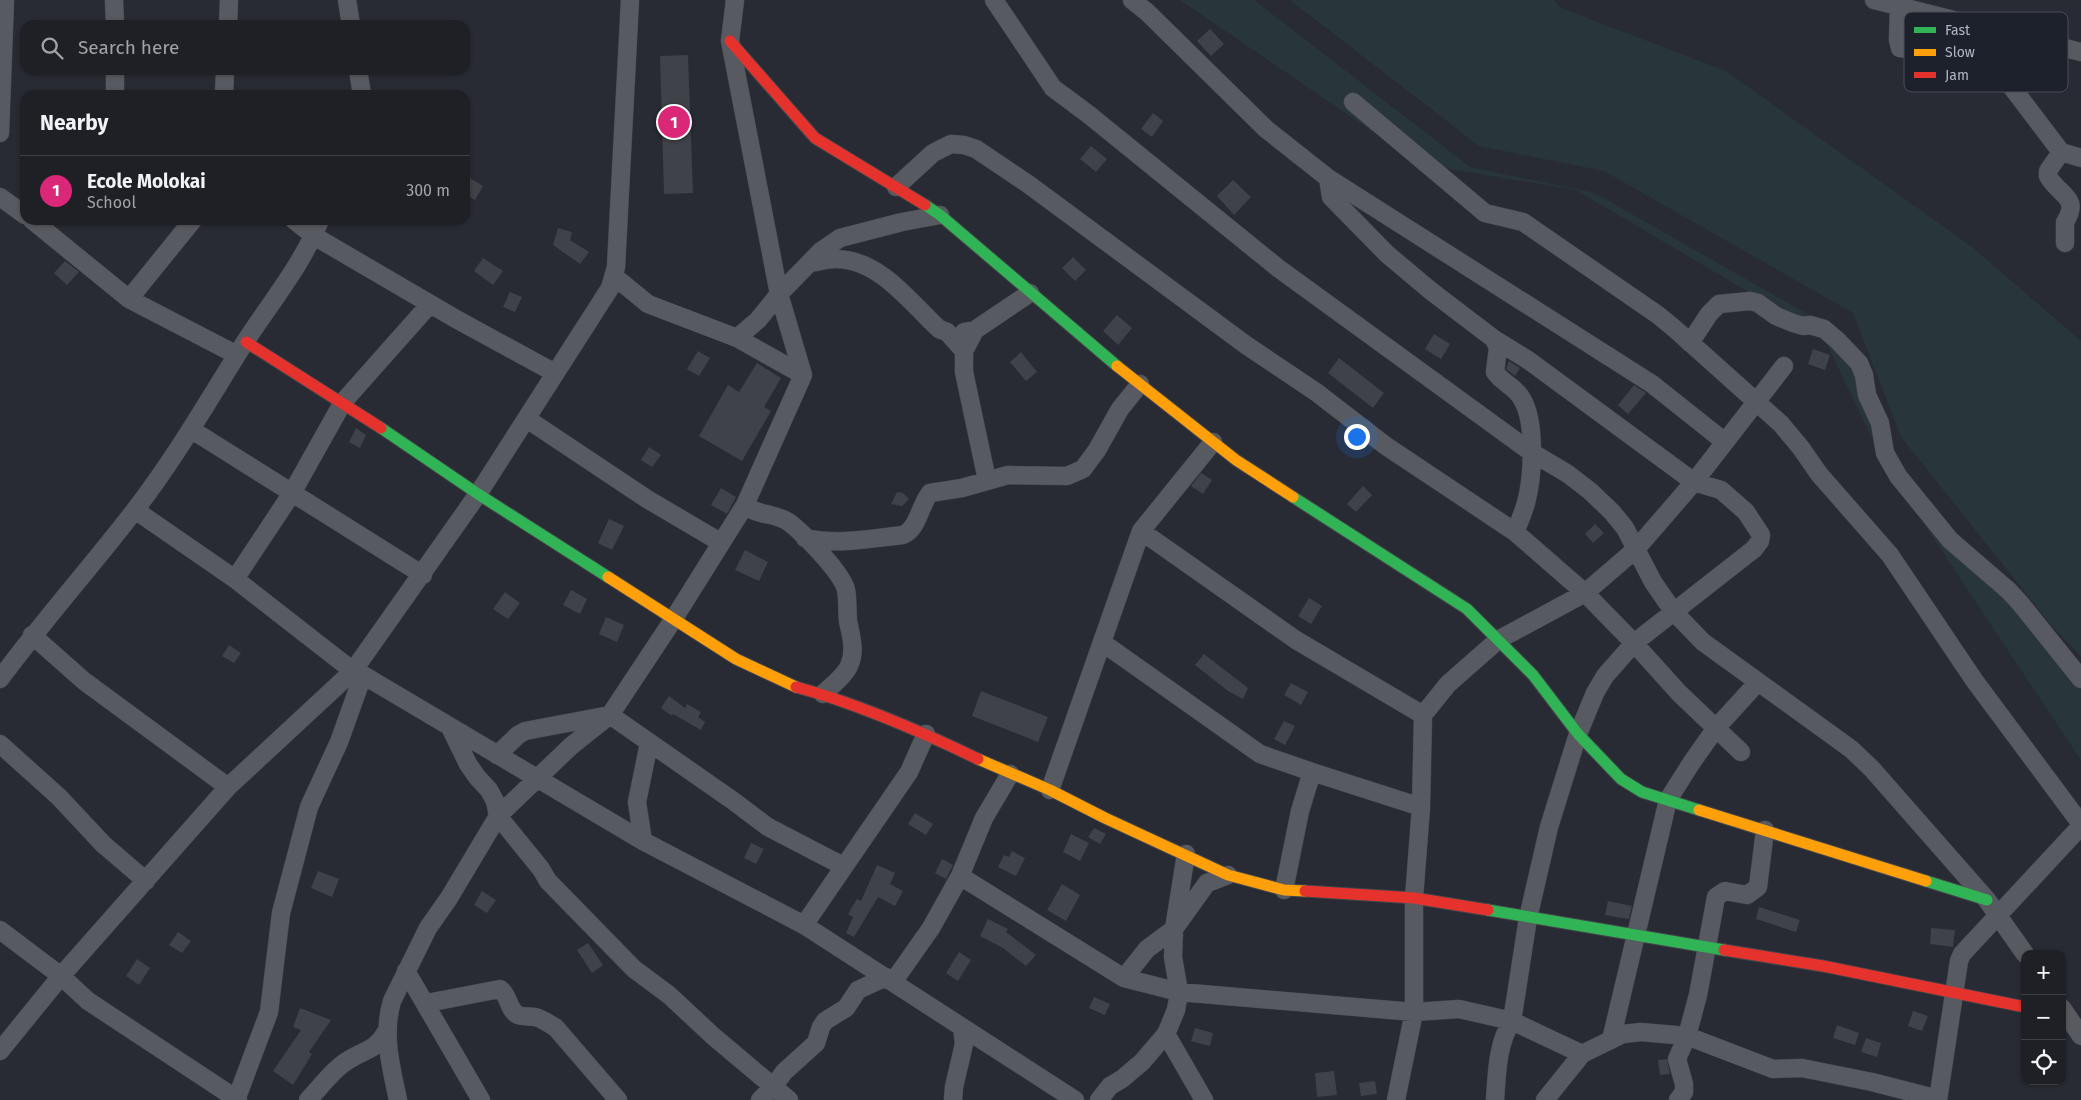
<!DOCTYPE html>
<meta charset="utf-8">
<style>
:root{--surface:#1e2026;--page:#2b2d32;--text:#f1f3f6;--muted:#a1a3a7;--line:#3c3e43;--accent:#db2777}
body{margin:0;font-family:"Fira Sans",sans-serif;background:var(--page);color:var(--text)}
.controls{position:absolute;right:15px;bottom:15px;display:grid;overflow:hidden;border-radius:10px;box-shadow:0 1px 4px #0004}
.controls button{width:45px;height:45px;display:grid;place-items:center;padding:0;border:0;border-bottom:1px solid var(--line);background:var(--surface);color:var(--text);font:25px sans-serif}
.you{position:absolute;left:1356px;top:436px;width:18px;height:18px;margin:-12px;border:4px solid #fff;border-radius:50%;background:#1a73e8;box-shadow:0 0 0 8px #1a73e833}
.badge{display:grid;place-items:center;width:32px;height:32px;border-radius:50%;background:var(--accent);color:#fff;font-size:16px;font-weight:700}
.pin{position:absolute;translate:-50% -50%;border:2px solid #fff;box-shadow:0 1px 5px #0006}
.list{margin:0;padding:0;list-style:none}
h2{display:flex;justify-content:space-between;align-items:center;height:65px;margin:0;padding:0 20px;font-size:21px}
h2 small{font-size:16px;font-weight:400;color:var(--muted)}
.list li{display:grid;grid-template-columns:32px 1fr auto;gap:15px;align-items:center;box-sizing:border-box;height:70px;padding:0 20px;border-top:1px solid var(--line)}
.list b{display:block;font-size:19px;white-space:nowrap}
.list p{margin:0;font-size:16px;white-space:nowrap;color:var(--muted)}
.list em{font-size:16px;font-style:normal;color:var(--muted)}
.icon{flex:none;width:28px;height:28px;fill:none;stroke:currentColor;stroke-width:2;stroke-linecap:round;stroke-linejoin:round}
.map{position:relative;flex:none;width:2081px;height:1100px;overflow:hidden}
.search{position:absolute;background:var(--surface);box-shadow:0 1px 4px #0004;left:20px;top:20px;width:450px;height:55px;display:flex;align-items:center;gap:12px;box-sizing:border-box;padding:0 18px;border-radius:15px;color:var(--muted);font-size:19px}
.panel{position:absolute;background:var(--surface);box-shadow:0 1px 4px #0004;left:20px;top:90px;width:450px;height:135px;border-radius:15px}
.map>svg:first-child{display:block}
.green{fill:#28363a}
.building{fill:#3f4248}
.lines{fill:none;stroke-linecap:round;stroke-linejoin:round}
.street-casing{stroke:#44464c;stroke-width:19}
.fast-casing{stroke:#44464c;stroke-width:13}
.slow-casing{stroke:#44464c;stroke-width:13}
.jam-casing{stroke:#44464c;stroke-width:13}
.street{stroke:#585a61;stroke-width:18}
.fast{stroke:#30b455;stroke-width:11}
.slow{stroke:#ff9f0a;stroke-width:11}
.jam{stroke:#e5322d;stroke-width:11}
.key{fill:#1c212c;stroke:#494e5a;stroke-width:1}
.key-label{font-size:14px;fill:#b2b7c4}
</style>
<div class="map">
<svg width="2081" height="1100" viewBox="0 0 2081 1100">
<rect width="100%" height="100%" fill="#282b33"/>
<path class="green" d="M1180 0H1254L1470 167 1595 193 1844 335 1892 458 2043 647 2081 686V760L1886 467 1823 336 1576 190 1420 164Z
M1290 0H1554L1561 8 1726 71 1972 247 2081 341V656L2052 626 1901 437 1853 313 1604 171 1479 146Z"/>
<path class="building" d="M1210 29 1224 44 1211 56 1197 41Z
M688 55 693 193 664 194 660 56Z
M1153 113 1163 121 1152 137 1141 129Z
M1091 146 1107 159 1096 172 1080 159Z
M465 175 483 186 475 200 465 194Z
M1233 180 1251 197 1234 215 1217 196Z
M558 228 572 232 570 240 589 252 580 264 553 245Z
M1073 257 1086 270 1075 281 1062 268Z
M483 258 503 271 493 285 474 271Z
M65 261 79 272 67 285 54 273Z
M510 292 522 297 515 312 503 307Z
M1117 315 1132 328 1118 345 1103 331Z
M1434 334 1450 344 1441 359 1425 349Z
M1813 349 1830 355 1825 370 1808 364Z
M698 351 710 358 699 376 687 369Z
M1021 352 1037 372 1026 381 1010 362Z
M1339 358 1384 393 1373 408 1328 373Z
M1509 361 1520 368 1515 376 1506 369Z
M757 363 781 378 764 407 771 411 742 461 699 436 728 385 739 392Z
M1634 385 1646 393 1628 414 1618 405Z
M356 428 366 435 360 448 349 442Z
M649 447 661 455 652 467 641 460Z
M1201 473 1212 480 1203 494 1191 486Z
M1363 486 1372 495 1356 512 1347 504Z
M721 488 736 497 727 514 711 505Z
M897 492 903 493 909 499 902 506 891 504Z
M609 519 624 526 612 550 598 543Z
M1595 524 1604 533 1593 543 1585 534Z
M745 550 768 562 759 581 735 570Z
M571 590 587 599 580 614 563 605Z
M505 592 520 603 508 619 493 609Z
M1309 598 1322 606 1311 624 1298 616Z
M606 617 624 625 617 642 599 634Z
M229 645 241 653 234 663 222 656Z
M1204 654 1248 688 1243 699 1228 691 1195 665Z
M1291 683 1308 692 1301 705 1284 695Z
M981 691 1048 717 1038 742 972 716Z
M669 696 685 708 687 704 701 712 698 717 705 722 701 730 673 714 672 716 661 708Z
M1284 721 1295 726 1285 745 1274 739Z
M915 813 933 824 926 835 908 824Z
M1094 828 1106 834 1100 844 1088 837Z
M1071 834 1089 843 1080 861 1063 852Z
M751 843 764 849 756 864 744 858Z
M1012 851 1025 858 1016 876 998 867 1004 855 1009 857Z
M942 859 953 865 946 879 935 873Z
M877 865 895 873 890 884 903 891 895 906 878 897 854 937 846 933 853 917 848 914 857 899 861 901Z
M318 871 339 879 332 897 311 888Z
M1062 884 1080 895 1066 921 1047 910Z
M482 891 496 900 487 913 474 905Z
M1608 901 1632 906 1629 919 1605 915Z
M1759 907 1800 920 1796 932 1756 919Z
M988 919 1008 929 1006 932 1036 955 1026 966 1003 948 980 936Z
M1931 928 1955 930 1953 947 1930 944Z
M178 932 191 941 182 953 169 945Z
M588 943 603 965 592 973 577 950Z
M959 952 971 960 958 981 946 973Z
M137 959 150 968 139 985 126 976Z
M1094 997 1110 1004 1105 1015 1089 1008Z
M300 1008 331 1020 309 1052 312 1054 293 1085 273 1071 301 1030 293 1027Z
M1913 1011 1928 1016 1922 1031 1908 1026Z
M1837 1025 1859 1033 1855 1045 1833 1038Z
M1195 1028 1213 1033 1210 1046 1191 1041Z
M1866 1038 1881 1043 1877 1057 1861 1052Z
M1667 1059 1670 1074 1660 1075 1658 1060Z
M1334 1071 1337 1095 1317 1097 1315 1073Z
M1375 1081 1377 1094 1361 1096 1359 1083Z"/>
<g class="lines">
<g class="street-casing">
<path id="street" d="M114 0 115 25
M347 0 351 25
M994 0 1053 88 1088 114 1278 268 1531 452 1568 474 1590 491 1612 512 1625 528 1653 582 1673 611 1703 642 1851 749 1872 769 1987 900 2025 954
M1132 0 1147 12 1266 129 1328 178 1652 384 1725 442
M1874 0 2081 52
M1899 6 1898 40 1900 48 1949 54 1982 63 1995 71 2008 82 2061 152 2081 158
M228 25 229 0
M115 70V95
M358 70 362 95
M224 95 225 70
M1353 102 1485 213 1523 222 1658 315 1675 329 1781 424 1801 448 1819 474 1890 555 1974 680 2081 824
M0 133 5 0
M2061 152 2048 171V176C2059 196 2081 197 2065 222V243
M1328 178 1331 197 1387 254 1431 291 1494 339 1498 348 1495 372C1502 383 1516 387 1522 399 1536 422 1533 477 1526 503 1523 513 1519 523 1515 532
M896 187 933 153 951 144 964 145 976 149 1028 184 1246 345 1316 392 1386 446 1515 532 1585 593 1634 643 1679 693 1741 752
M0 197 25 215
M32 220 129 299 237 355
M294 220 314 236 456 319 555 373
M809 263C818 262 827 259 836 259 879 259 910 302 939 329L947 332 964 351
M615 277 648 304 737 338 803 375
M129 299 193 220
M975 330 964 351V372L987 480
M964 332 975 330 1030 293
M737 338 758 320 779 294 821 251 840 238 902 222 940 215
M1494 339 1528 360 1694 482 1721 490 1746 512 1761 535 1760 541 1754 549 1634 643 1605 676 1595 693 1578 734 1549 827 1528 918 1512 1021C1497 1044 1497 1073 1495 1100
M1690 343 1709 314 1719 304 1750 301 1758 303 1776 316 1793 323 1803 326 1810 325 1824 329 1837 340 1859 363 1864 375 1867 395 1880 423 1885 453 1898 476 1950 540 2009 591 2020 603 2081 679
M527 419 647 499 720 542
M192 430 423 575
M745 505C757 516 777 513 790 523 804 534 843 574 846 590 848 600 847 611 848 621 851 636 856 651 849 666 844 677 831 686 823 694
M135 510 235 579 353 671 363 675 643 841 804 925 1075 1100
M1141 531 1296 640 1423 715
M805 538C838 545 869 539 903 535 918 529 920 505 930 493L962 488 1008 475 1067 476 1083 469 1097 450 1120 409 1140 384
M235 579 292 493 343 402 430 304
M32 635 84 681 228 787
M1103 643 1260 754 1312 772 1421 807
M0 679C43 621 91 567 135 510 176 457 209 399 245 342 271 302 302 265 320 220
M450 727 468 764 477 777 489 790 495 801 498 816 541 869 548 881 634 969 669 995 713 1036 789 1100
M0 744 59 797 103 844 146 881
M497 755 518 735 525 731 610 715 732 800 768 827 843 866
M1050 790 1141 531 1213 442
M643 841 637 802 649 743
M960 876 1124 978 1179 992 1414 1012 1459 1009 1512 1021 1582 1054
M1284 890 1300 811 1312 772
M804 925 909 772 926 734
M0 930 61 976 88 1001 238 1100
M406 971 481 1100
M1124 978 1147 949 1174 929 1207 883 1228 875
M893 982 931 928 960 876 984 818 1010 774
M427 1003 500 989C509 995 508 1010 518 1015 523 1017 529 1016 535 1017 543 1019 550 1024 556 1028L618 1100
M2062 1008 2081 1036
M1166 1034 1204 1100
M1611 1040 1668 800 1692 762 1716 728 1758 682
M0 1051 61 976 228 787 353 671 478 494 610 288 616 267 630 0
M236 1100 269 1012 281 913 309 807 339 742 363 675
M308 1100C320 1088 332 1070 347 1061 363 1050 376 1051 386 1032
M398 1100C391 1066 382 1035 392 1001L428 928 449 898 498 816 571 746 610 715 673 620 745 505 803 375 779 294 730 41 735 0
M760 1100 774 1086 784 1072 816 1043 821 1027 825 1021 846 1008 858 990 886 977
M953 1100 954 1087 964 1044 962 1027
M1099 1100 1110 1086 1122 1079 1142 1062 1166 1034 1176 1010 1179 992 1173 957 1174 929 1186 854
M1396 1100 1414 1012V898L1421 807 1423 715 1448 684 1498 640 1585 593 1636 549 1694 482 1784 366
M1545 1100 1582 1054 1623 1034 1641 1032 1687 1036 1773 1069 1802 1068 1872 1082 1938 1099
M1678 1100 1684 1092V1084L1677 1059 1687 1036 1698 995 1716 897 1725 891 1747 895 1758 887 1765 830
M1938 1100 1959 961 1962 954 2081 826"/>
</g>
<g class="fast-casing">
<path id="fast" d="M925 205 940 215 1117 366
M381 428 478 494 608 577
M1293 497 1467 609 1533 675 1578 734 1621 779 1642 792 1699 810
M1926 881 1987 900
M1488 910 1724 950"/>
</g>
<g class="slow-casing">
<path id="slow" d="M1117 366 1236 460 1293 497
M608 577 736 659 796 687
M978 759 1050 790 1105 818 1228 875 1284 890 1305 891
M1699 810 1926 881"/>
</g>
<g class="jam-casing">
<path id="jam" d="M730 41 815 138 925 205
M246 342 381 428
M796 687C859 704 920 731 978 759
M1305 891 1414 898 1488 910
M1724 950 1823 966 2025 1007"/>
</g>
<use href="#street" class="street"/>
<use href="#fast" class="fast"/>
<use href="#slow" class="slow"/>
<use href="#jam" class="jam"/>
</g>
<rect x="1904" y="12" width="164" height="80" rx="8" class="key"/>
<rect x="1914" y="27" width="22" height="6" fill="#30b455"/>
<rect x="1914" y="49" width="22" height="7" fill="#ff9f0a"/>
<rect x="1914" y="72" width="22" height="6" fill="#e5322d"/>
<g class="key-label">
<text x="1945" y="35">Fast</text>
<text x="1945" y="57">Slow</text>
<text x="1945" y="80">Jam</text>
</g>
</svg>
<div class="controls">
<button>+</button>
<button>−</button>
<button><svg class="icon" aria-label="locate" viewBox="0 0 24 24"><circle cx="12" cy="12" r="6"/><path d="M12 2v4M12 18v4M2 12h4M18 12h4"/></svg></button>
</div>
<div class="you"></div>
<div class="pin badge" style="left:674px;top:122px">1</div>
<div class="search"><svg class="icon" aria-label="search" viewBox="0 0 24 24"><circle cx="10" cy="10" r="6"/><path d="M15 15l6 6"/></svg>Search here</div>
<section class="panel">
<h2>Nearby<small></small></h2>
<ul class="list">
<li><span class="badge">1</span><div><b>Ecole Molokai</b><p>School</p></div><em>300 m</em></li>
</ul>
</section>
</div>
